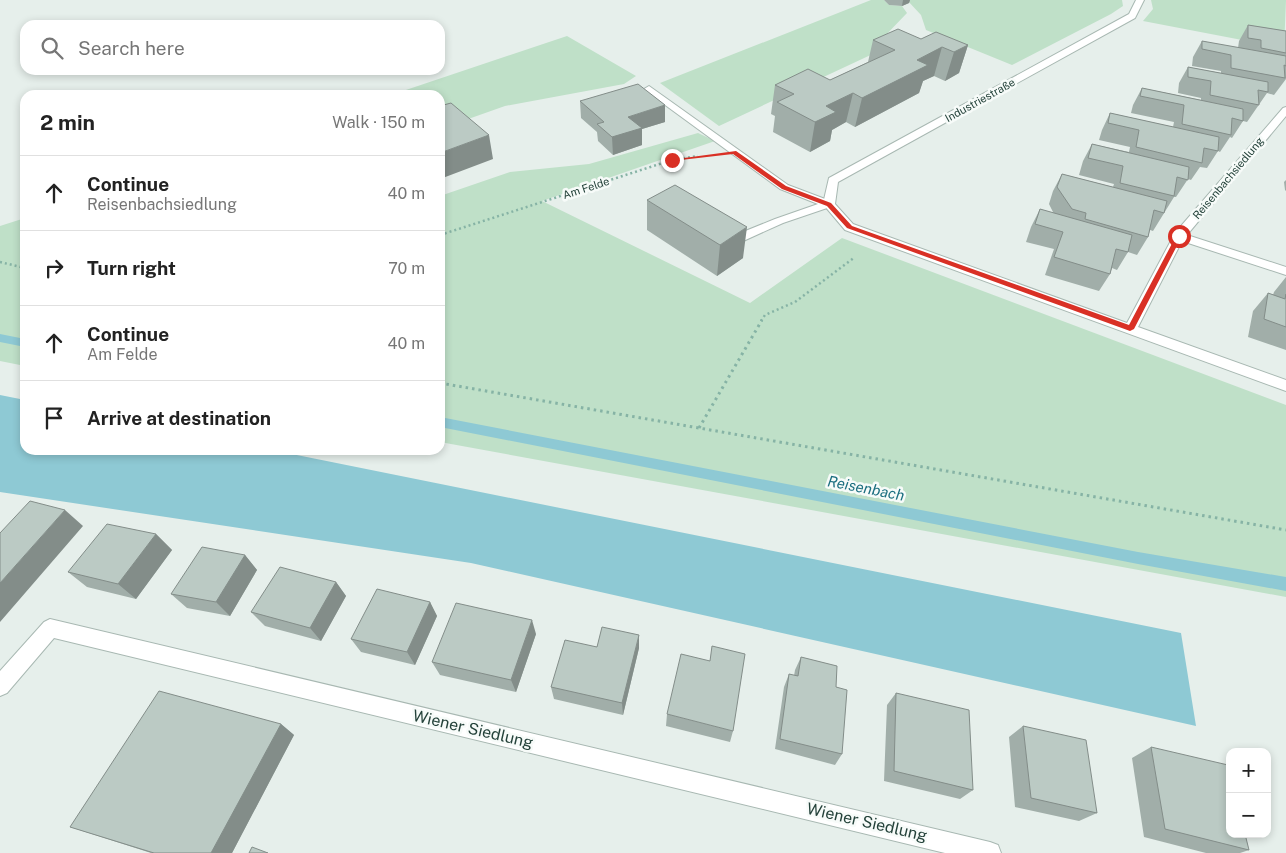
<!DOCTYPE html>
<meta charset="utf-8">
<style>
:root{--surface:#fff;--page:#f2f2f2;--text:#222;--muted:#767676;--line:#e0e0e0}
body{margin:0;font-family:"Public Sans",sans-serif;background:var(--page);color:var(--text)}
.controls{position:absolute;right:15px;bottom:15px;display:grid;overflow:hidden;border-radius:10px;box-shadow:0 2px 8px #0003}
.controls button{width:45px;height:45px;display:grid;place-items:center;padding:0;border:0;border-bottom:1px solid var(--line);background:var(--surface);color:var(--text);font:25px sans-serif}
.stop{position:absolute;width:15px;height:15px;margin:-11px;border:4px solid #d93025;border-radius:50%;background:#fff}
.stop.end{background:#d93025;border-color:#fff;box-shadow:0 1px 5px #0008}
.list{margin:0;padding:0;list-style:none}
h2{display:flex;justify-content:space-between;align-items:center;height:65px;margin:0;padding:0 20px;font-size:21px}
h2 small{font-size:16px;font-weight:400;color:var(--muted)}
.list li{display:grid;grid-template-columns:32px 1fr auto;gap:15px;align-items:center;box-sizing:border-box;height:75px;padding:0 20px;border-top:1px solid var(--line)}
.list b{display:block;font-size:19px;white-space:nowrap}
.list p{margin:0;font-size:16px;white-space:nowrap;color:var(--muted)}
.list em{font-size:16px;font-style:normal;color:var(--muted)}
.icon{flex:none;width:28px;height:28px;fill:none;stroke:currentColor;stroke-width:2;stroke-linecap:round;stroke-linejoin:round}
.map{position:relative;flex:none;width:1286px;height:853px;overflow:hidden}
.search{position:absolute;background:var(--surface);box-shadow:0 2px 8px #0003;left:20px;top:20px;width:425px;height:55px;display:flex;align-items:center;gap:12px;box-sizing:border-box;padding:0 18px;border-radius:15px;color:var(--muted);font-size:19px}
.panel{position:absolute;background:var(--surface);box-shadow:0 2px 8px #0003;left:20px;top:90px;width:425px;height:365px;border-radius:15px}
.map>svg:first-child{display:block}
.green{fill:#bfe0c8}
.water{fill:#8ec9d4}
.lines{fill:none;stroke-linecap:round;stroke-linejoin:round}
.stream{fill:#8ec9d4;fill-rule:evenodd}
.service-casing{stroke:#a8b8b2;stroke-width:2}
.minor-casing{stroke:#a8b8b2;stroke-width:2}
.path-far1{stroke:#86b3a5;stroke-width:2.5;stroke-dasharray:2 3;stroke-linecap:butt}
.path{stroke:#86b3a5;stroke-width:3;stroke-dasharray:2.5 4;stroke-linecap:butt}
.service{fill:#fff;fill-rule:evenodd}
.minor{fill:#fff;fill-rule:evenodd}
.wall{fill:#a1aea9}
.shaded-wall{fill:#838d89}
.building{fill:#bbcac4;stroke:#838d89}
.route{fill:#d93025}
.labels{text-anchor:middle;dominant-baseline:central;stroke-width:5;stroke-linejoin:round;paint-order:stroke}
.far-street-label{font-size:11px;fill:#24423a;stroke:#f7fbf9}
.water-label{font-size:15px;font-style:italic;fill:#1c6f80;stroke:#f7fbf9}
.near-street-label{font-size:16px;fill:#24423a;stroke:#f7fbf9}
</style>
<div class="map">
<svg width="1286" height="853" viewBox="0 0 1286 853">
<rect width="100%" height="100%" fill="#e6efeb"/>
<path class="green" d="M871 0H884L889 5 902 6 907 13 883 38 892 45 719 126 660 83Z
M907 0H1122L1123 6 1111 14 1012 65 926 30 921 15Z
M1151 0H1286L1284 48 1143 21 1153 9Z
M567 36 636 76 624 84 505 106 440 129V95H391Z
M698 133 715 141 542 201 750 303 842 238 1286 405V597L440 442V196L510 172 589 164Z
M25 218V366L0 361V226Z"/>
<path class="water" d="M0 395 25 400V450H272L1181 633 1196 726 471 563 0 492Z"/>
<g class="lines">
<path class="stream" d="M0 334 25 339V347L0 342Z
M440 417 1138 552 1286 577V591L1138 564 440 427Z"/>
<g class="service-casing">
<path id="service" d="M649 86 788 185 833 202 835 204 833 206 783 223 741 242H733L731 239 733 236 775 219 818 204 780 189 646 91 644 89Z"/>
</g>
<g class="minor-casing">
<path id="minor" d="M1136 0H1144L1135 18 838 182 835 204 853 224 1127 323 1175 233 1283 108 1286 107V116L1187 235 1286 267V275L1182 241 1138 327 1286 380V391L845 230 823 204 829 178 1129 14Z
M50 619 990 842 998 845 1001 853H945L54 638 7 693 0 696V671L44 622Z"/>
</g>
<path class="path-far1" d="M440 235 672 160 698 156
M0 262 25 268
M761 321 765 315 795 302 855 257"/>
<path class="path" d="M440 383 1286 530
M699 428 762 320"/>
<use href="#service" class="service"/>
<use href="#minor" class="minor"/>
</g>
<path class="wall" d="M884 0H910L909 3 902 6 889 5Z
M1248 25 1286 31V79L1274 95 1267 93 1247 122 1243 121 1232 138 1230 137 1220 152 1218 151 1207 168 1200 167 1191 180 1188 179 1176 197H1174L1153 231 1150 230 1148 237 1137 255 1128 252 1117 270 1112 268 1110 274 1099 291 1045 275 1054 249 1026 242 1031 227 1040 209 1054 214 1049 204 1053 191 1062 174 1113 187 1114 184 1079 175 1083 161 1092 144 1129 152 1130 147 1099 140 1102 130 1110 113 1173 127 1174 122 1131 113 1133 105 1142 88 1201 100V98L1178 93 1179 83 1188 67 1221 73V71L1192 66 1193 57 1202 41 1238 48 1239 41Z
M921 39 968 45 959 73 945 81 934 76 923 81 919 93 855 127 846 122 832 130 830 141 810 152 773 132 775 116 771 114 775 85 830 80 868 62 873 40Z
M580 101 665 122 642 129V145L613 155 598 141 597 132 581 118Z
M1286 180V191L1285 190 1284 182Z
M647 200 743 258 717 276 647 230Z
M1286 277V350L1248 337 1253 311 1268 293 1273 295 1274 292Z
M156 534 172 550 136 599 87 587 68 572Z
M245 555 257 570 230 616 187 608 171 594Z
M336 582 346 596 321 641 265 626 251 612Z
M430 602 437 616 415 665 361 652 351 639Z
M536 634 516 692 440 675 432 662Z
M597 647 639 648 623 715 554 699 551 687Z
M801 657 836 687 842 754 835 765 775 749 784 687 789 674 794 676 795 670Z
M896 693 973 790 960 799 884 781 887 705Z
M667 714 733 731 730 742 666 726Z
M281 724 294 735 232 853H151L70 827Z
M1023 726 1097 813 1079 821 1015 807 1009 737Z
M1151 747 1249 850 1240 853H1206L1144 837 1132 758Z"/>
<path class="shaded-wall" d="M903 0H910L909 3 902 6Z
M968 45 959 73 945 81 954 52Z
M942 47 934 76 923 81 919 93 855 127 862 98 917 60Z
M853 93 846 122 832 130 830 141 810 152 815 122 826 106Z
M665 105V122L642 129V145L613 155 612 137 628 117Z
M489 135 493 159 440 179V153Z
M747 227 743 258 717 276 720 245Z
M65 510 83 526 0 622V583Z
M156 534 172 550 136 599 118 584Z
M245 555 257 570 230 616 216 602Z
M336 582 346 596 321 641 310 628Z
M430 602 437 616 415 665 407 652Z
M532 620 536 634 516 692 511 680Z
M639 635V648L623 715 622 703Z
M281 724 294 735 232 853H211Z"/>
<path class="building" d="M1248 25 1286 31V53L1261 48V40L1248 38Z
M898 29 921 39 936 32 968 45 954 52 942 47 917 60 928 65 862 98 853 93 826 106 836 112 815 122 777 102 794 94 775 85 808 69 830 80 895 50 873 40Z
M1202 41 1286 56V66L1284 65 1285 78 1231 68V55L1202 49Z
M1188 67 1268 82V92L1258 90 1259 105 1210 95 1211 81 1188 77Z
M638 84 665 105 628 117 642 128 612 137 597 124 604 122 580 101Z
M1142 88 1243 109V121L1232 118 1231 135 1182 124 1184 105 1140 96Z
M451 103 489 135 440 153V106Z
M1110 113 1219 137 1218 151 1204 148 1202 163 1136 147 1139 130 1108 123Z
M1092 144 1189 167 1188 180 1177 177 1174 196 1120 183 1123 166 1088 158Z
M1062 174 1167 201 1164 213 1154 210 1148 237 1085 219 1086 213 1072 209 1057 187Z
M675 185 747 227 720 245 647 200Z
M1040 209 1132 235 1128 252 1116 249 1110 274 1054 257 1063 232 1035 224Z
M1268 293 1285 299 1286 294V327L1264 319Z
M30 501 65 510 0 583V533Z
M107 524 156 534 118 584 68 572Z
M202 547 245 555 216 602 171 594Z
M280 567 336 582 310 628 251 612Z
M377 589 430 602 407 652 351 639Z
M456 603 532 620 511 680 432 662Z
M602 627 639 635 622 703 551 687 565 640 597 647Z
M712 646 745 654 733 731 667 714 681 654 710 661Z
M801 657 837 666 836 687 847 690 842 754 780 739 789 674 798 676Z
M159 691 281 724 211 853H154L70 827Z
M896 693 969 710 973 790 894 771Z
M1023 726 1086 740 1097 813 1031 798Z
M1151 747 1228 765 1230 772V834H1245L1249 850 1165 829Z
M252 847 268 853H249Z"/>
<path class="route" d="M736 151 786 186 831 203 852 226 1129 325 1176 236 1179 234 1182 236 1134 329 1130 331 847 228 827 206 782 189 733 154 672 161 669 160Z"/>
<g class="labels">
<g class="far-street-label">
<text transform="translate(980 100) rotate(-29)">Industriestraße</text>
<text transform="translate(1228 178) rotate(-50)">Reisenbachsiedlung</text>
<text transform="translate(586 188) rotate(-18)">Am Felde</text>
</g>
<g class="water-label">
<text transform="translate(866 488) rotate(11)">Reisenbach</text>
</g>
<g class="near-street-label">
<text transform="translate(473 729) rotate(13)">Wiener Siedlung</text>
<text transform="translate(867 822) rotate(13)">Wiener Siedlung</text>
</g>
</g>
</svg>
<div class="controls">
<button>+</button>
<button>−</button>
</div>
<div class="stop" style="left:1179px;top:236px"></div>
<div class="stop end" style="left:672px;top:160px"></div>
<div class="search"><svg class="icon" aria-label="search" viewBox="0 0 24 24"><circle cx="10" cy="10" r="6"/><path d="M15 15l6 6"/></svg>Search here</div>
<section class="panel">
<h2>2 min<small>Walk · 150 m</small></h2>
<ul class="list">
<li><svg class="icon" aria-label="ahead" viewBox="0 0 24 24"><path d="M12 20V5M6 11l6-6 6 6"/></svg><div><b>Continue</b><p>Reisenbachsiedlung</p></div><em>40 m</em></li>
<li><svg class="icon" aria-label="right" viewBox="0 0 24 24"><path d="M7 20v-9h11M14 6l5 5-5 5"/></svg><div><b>Turn right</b></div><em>70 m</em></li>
<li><svg class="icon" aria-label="ahead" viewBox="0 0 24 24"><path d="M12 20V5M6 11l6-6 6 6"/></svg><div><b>Continue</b><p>Am Felde</p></div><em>40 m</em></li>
<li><svg class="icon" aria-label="arrive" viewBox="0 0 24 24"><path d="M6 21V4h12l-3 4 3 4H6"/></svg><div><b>Arrive at destination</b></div></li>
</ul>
</section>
</div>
